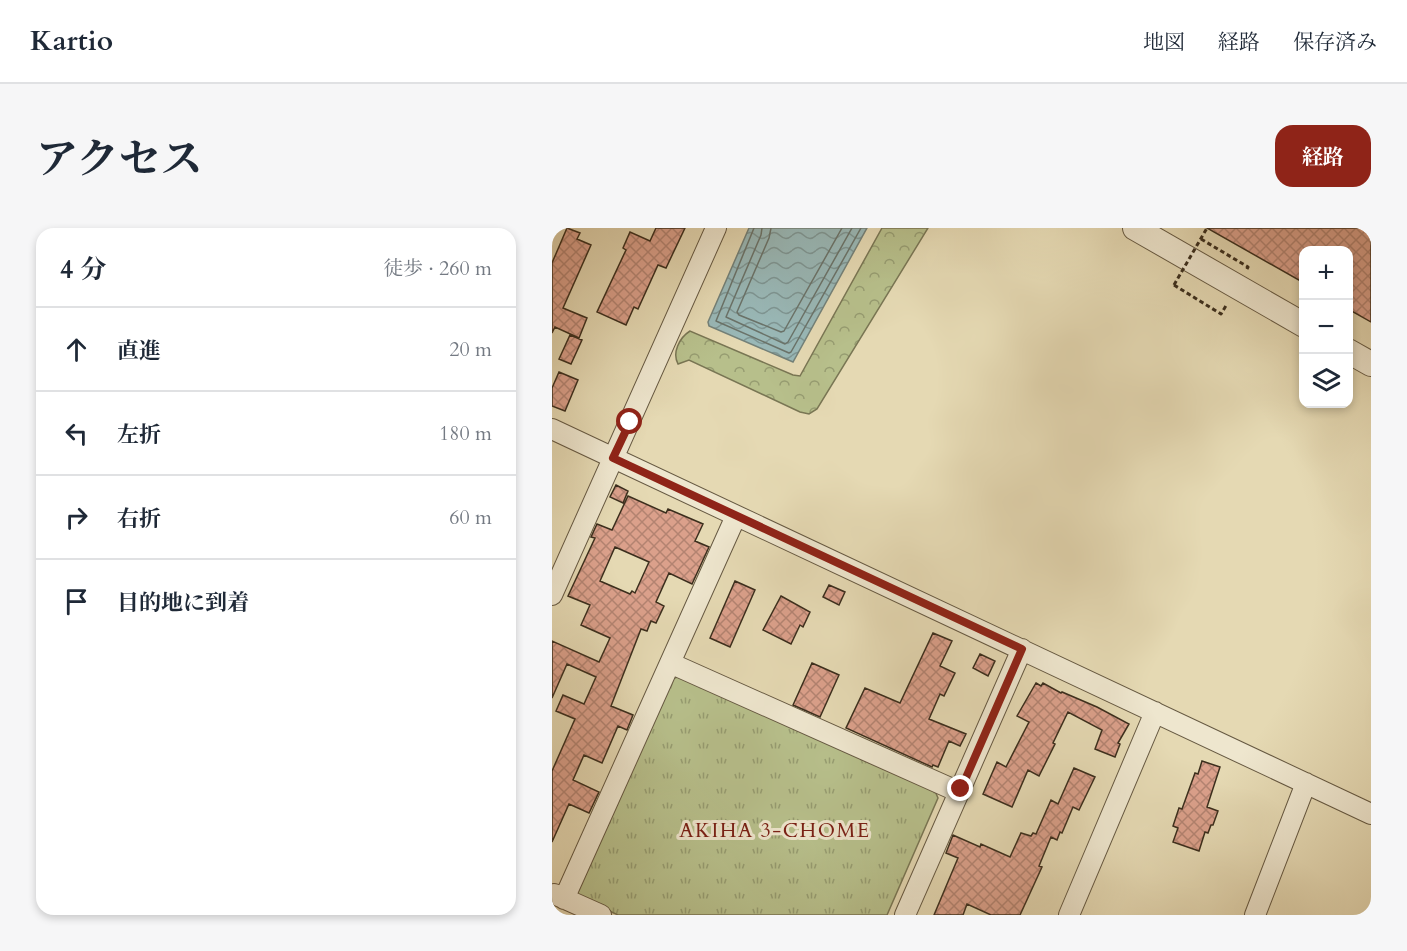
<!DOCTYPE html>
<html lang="ja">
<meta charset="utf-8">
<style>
:root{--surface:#fff;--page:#f6f6f7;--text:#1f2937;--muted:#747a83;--line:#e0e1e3;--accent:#8f2418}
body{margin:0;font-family:Cardo,"Noto Serif JP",serif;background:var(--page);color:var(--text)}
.controls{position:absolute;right:18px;top:18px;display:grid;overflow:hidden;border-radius:12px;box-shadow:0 3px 9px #0003}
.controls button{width:54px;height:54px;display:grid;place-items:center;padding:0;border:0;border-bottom:2px solid var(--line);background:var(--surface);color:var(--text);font:30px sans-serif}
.stop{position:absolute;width:18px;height:18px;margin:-14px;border:4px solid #8f2418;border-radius:50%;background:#fff}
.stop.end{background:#8f2418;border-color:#fff;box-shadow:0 2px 6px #0008}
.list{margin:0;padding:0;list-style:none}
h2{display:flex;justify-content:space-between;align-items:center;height:78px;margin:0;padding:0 24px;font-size:26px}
h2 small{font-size:20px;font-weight:400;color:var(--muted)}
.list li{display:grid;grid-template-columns:39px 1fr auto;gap:18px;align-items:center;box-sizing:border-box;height:84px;padding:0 24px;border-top:2px solid var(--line)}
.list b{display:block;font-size:22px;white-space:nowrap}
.list em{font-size:20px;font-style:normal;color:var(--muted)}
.icon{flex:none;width:33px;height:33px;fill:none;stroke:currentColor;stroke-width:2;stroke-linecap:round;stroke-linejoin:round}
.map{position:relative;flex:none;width:819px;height:687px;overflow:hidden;border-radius:18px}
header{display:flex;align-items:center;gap:36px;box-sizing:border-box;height:84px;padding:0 30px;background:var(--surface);border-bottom:2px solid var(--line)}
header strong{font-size:28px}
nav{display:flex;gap:33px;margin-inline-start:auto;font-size:21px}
.intro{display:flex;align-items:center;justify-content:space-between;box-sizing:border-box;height:144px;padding:0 36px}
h1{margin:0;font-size:42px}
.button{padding:15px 27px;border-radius:18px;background:var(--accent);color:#fff;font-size:21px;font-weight:700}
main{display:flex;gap:36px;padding:0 36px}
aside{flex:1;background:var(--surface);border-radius:18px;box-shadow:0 3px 9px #0003}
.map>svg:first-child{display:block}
.grass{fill:url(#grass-tufts);stroke:#797654;stroke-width:1.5}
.forest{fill:url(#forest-crowns);stroke:#797654;stroke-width:1.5}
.water{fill:url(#water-waves);stroke:#738179;stroke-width:1.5}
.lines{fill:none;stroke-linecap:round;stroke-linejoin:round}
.shore{stroke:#6a736a;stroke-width:1.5}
.building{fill:url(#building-cross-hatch);stroke:#3b2e1d;stroke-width:1.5;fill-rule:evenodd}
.minor-casing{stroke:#665942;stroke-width:22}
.tertiary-casing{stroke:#665942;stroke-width:26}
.path{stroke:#3b2e1d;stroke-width:3;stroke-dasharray:4.5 3;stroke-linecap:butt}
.minor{stroke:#eee6ce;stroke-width:20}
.tertiary{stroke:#eee6ce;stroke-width:24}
.path-bridge{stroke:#3b2e1d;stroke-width:3;stroke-dasharray:4.5 3;stroke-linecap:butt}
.route{stroke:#8f2418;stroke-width:8}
.labels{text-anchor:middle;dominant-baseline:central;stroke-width:6;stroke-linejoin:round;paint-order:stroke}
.neighbourhood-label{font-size:20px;letter-spacing:1.5px;fill:#7a1f14;stroke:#eee6ce}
</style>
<header>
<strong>Kartio</strong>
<nav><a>地図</a><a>経路</a><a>保存済み</a></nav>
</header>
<div class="intro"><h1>アクセス</h1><a class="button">経路</a></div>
<main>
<aside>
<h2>4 分<small>徒歩 · 260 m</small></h2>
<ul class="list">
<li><svg class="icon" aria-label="ahead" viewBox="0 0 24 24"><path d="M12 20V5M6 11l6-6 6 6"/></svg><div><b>直進</b></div><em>20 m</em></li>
<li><svg class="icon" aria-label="left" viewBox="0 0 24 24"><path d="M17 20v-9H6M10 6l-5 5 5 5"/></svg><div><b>左折</b></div><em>180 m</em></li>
<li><svg class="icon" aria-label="right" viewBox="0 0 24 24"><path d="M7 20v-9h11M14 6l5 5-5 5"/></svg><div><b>右折</b></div><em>60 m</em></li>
<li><svg class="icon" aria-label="arrive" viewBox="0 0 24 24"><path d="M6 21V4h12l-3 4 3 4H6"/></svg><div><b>目的地に到着</b></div></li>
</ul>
</aside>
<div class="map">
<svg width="819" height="687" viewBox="0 0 819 687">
<defs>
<pattern id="grass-tufts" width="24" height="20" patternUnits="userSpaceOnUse" patternTransform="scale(1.5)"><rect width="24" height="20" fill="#b7bf8b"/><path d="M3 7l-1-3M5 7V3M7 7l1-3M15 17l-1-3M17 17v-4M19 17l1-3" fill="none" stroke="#969c71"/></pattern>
<pattern id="forest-crowns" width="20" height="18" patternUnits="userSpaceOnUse" patternTransform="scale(1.5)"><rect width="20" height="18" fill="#b7bf8b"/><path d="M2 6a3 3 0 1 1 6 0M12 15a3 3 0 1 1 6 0" fill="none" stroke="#969c71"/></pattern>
<pattern id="water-waves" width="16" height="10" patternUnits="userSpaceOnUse" patternTransform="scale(1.5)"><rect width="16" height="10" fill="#99b8b7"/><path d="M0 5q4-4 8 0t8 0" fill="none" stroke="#7e9694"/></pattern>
<pattern id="building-cross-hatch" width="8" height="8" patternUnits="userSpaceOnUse" patternTransform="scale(1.5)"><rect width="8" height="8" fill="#dba08b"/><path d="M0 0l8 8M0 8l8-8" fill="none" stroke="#b38371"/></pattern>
</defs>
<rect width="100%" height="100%" fill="#e5d9b3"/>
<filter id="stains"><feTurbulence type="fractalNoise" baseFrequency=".00333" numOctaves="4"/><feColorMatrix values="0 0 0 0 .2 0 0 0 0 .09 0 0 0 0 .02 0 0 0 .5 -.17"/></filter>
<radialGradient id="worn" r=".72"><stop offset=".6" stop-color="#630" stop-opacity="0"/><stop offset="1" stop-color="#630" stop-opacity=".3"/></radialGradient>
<path class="grass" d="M128 448 383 563 386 570 335 687H66L27 669 24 662 120 451Z"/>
<path class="forest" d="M330 0H376L265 181 257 186 248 184 137 132 126 136C120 125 127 110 138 103L241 147 248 148Z"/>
<path class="water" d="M197 0H315L241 134 157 98 156 94Z"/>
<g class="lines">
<path class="shore" d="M202 0 164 93 237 125 239 124 309 0
M210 0 209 7 174 89 233 116 236 114 300 0
M219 0 217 10 185 84 187 87 229 104 232 103 290 0"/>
</g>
<path class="building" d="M15 0 28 5 25 11 39 17 11 80 35 90 27 110 3 99 0 105V35Z
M104 0H133L114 40 106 37 86 81 82 79 74 97 45 84 74 22 71 20 78 4 98 13Z
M655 0H819V94L796 81V22H752V55Z
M18 107 30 112 19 136 7 131Z
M7 144 26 152 13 183 0 178V160Z
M64 257 76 263 71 275 58 269Z
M76 268 114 285 116 281 151 296 143 313 157 319 140 356 117 345 104 374 112 378 104 395 99 393 95 403 89 401 59 478 81 487 75 502 66 498 50 535 32 527 21 552 47 564 37 585 17 576 0 614V543L23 491 4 483 11 467 32 476 44 449 15 436 0 470V413L47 434 58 410 29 397 38 377 16 368 43 310 39 309 45 296 60 302ZM63 319 97 334 83 365 80 363 78 366 48 353Z
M183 353 203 362 178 419 158 410Z
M277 357 293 364 287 377 271 369Z
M229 368 258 384 251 399 248 397 239 416 211 402Z
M381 405 400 413 388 438 403 445 392 468 388 466 377 491 414 506 408 518 397 513 386 539 381 537 380 539 294 500 313 460 348 475Z
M428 426 443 433 436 448 421 440Z
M260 435 287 447 268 489 241 477Z
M484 455 489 458 491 455 509 465 510 464 545 479 577 496 566 515 568 516 563 529 543 521 550 502 516 484 501 515 503 516 487 548 476 542 460 579 431 566 445 534 454 539 477 494 465 488Z
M650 533 668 539 655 579 666 583 661 597H659L656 605 653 604 647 623 621 614 626 600 621 598 627 580 630 581 643 545 646 546Z
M522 540 543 549 527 582 521 579 510 605 508 604 505 612 499 609 487 638 490 639 468 687H439L415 676 411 687H382L406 630 394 625 401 607 428 619 429 616 458 629 469 605 479 608 481 605 484 606 499 572 506 576Z"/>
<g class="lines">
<g class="minor-casing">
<path id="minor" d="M0 201 819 586
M0 367 164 0
M118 435 407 564
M2 666 49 687
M12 671 184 288
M353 687 470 421
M517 687 603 484
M703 687 754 555"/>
</g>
<g class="tertiary-casing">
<path id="tertiary" d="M583 0 752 97
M796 123 819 136"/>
</g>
<path class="path" d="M649 11 696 39 694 43
M622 57 669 86 675 76"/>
<use href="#minor" class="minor"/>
<use href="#tertiary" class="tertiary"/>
<path class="path-bridge" d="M622 57 655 0"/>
</g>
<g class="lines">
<path class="route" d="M78 194 61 230 470 421 409 561"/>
</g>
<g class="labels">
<g class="neighbourhood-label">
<text x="223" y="602">AKIHA 3-CHOME</text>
</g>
</g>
<rect width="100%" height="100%" filter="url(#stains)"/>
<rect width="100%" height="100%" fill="url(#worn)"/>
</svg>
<div class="controls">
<button>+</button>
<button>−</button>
<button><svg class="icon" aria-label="layers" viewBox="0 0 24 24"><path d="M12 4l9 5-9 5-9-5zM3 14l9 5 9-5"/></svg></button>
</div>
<div class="stop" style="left:78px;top:194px"></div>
<div class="stop end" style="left:409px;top:561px"></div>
</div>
</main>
